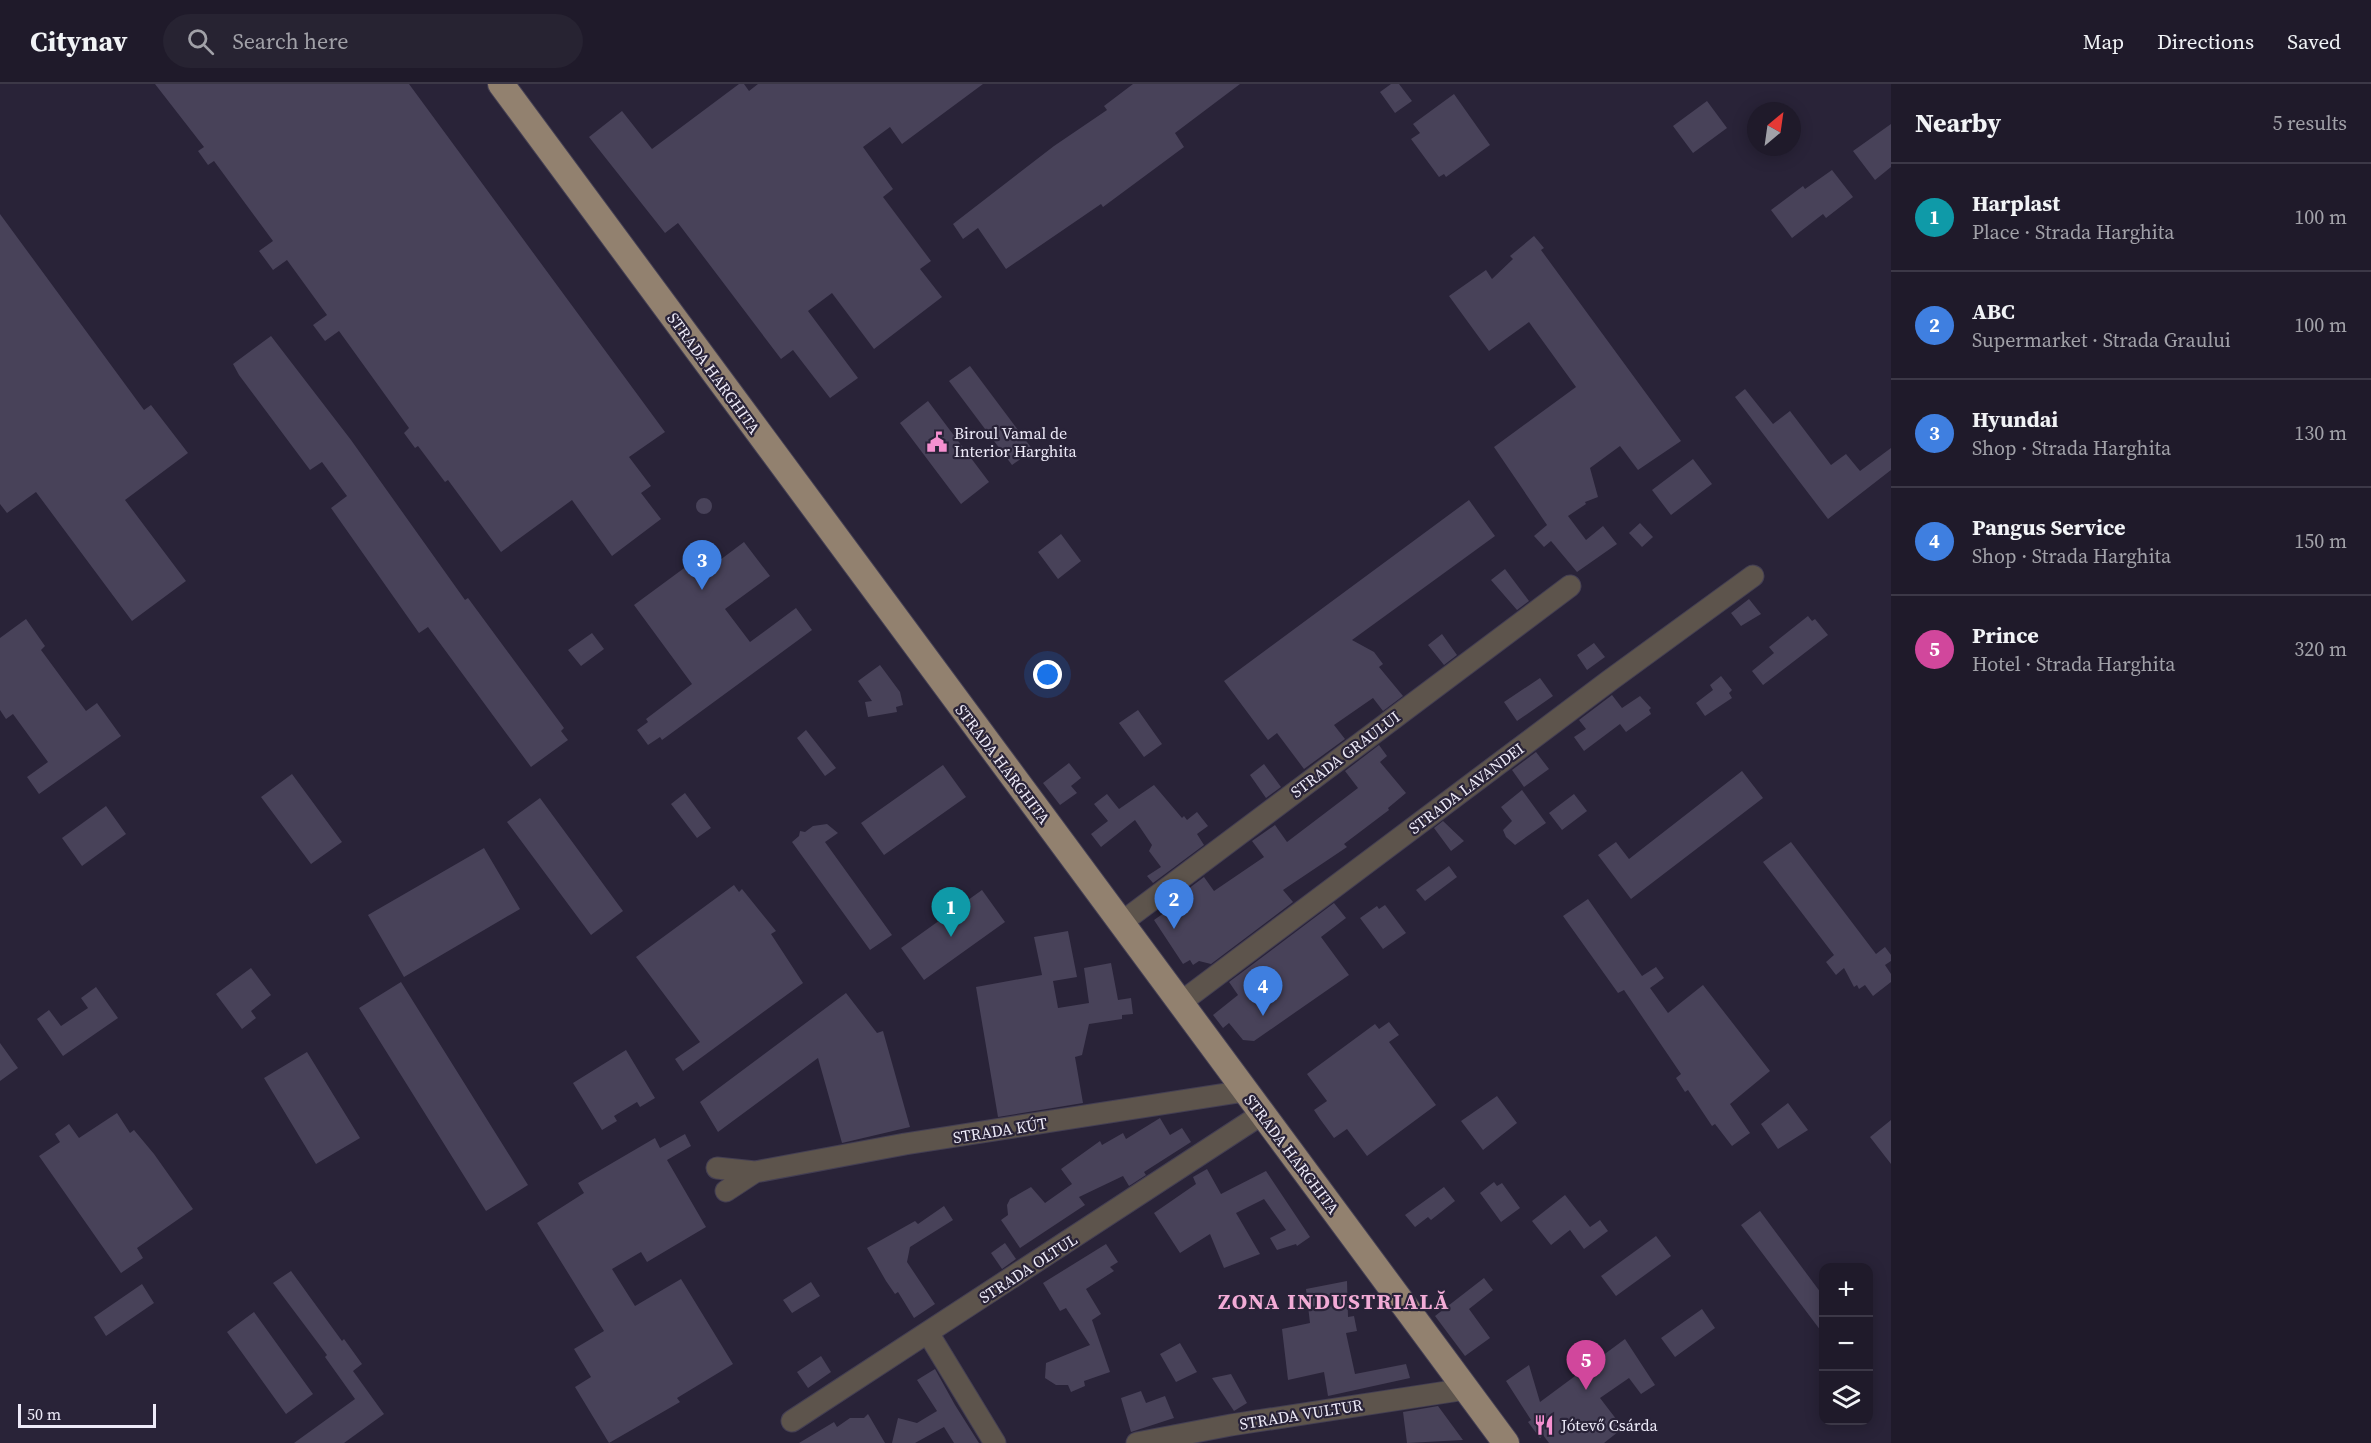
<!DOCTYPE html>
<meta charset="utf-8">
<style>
:root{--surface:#1f1a2a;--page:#272332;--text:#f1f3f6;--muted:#a1a1a8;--line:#3c3847;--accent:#db2777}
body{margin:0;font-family:"Source Serif 4",serif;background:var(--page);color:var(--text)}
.controls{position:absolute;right:18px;bottom:18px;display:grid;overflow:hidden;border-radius:12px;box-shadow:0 3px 15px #0003}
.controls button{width:54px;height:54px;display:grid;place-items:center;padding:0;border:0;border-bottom:2px solid var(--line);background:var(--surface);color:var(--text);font:30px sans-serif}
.compass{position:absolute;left:1747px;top:18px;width:54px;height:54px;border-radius:50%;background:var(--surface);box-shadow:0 3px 15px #0003;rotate:29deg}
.scale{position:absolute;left:18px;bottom:15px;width:138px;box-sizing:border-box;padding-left:6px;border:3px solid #edeaf8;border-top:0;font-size:16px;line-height:21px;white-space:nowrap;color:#edeaf8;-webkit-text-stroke:4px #292338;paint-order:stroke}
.you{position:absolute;left:1048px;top:591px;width:21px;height:21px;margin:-15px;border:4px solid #fff;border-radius:50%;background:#1a73e8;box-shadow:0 0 0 9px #1a73e833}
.badge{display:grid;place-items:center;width:39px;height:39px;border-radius:50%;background:var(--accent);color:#fff;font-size:20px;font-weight:700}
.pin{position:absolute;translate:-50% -50px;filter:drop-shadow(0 2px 3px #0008)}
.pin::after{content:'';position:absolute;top:32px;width:21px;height:18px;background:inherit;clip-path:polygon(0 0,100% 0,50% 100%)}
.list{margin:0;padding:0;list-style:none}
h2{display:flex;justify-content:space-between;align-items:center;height:78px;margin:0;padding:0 24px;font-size:26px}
h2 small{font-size:20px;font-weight:400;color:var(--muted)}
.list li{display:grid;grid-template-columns:39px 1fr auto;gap:18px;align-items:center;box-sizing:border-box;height:108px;padding:0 24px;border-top:2px solid var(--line)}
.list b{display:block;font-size:22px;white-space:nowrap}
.list p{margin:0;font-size:20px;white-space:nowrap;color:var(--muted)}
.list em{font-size:20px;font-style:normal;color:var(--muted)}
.icon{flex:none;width:33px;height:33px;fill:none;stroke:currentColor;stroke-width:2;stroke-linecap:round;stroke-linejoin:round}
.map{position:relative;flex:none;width:1891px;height:1359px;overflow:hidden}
header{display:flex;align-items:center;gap:36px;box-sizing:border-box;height:84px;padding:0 30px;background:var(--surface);border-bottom:2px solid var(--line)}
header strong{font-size:28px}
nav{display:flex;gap:33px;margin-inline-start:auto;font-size:21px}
.search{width:420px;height:54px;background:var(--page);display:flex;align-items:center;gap:15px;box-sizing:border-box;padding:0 21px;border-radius:33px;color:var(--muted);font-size:22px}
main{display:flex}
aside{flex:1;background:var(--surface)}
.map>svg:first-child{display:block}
.building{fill:#484259}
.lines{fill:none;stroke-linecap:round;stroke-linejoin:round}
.minor-casing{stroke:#443f53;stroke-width:23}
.major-casing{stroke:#443f53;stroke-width:28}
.minor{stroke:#5d544c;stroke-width:21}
.major{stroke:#92816f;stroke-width:26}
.labels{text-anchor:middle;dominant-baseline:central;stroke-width:4.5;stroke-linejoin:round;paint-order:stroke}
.street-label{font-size:16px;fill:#edeaf8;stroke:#292338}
.poi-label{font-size:16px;fill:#edeaf8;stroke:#292338;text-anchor:start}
.district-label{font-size:22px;font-weight:bold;letter-spacing:1.5px;fill:#f2abd6;stroke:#292338}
</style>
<header>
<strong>Citynav</strong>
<div class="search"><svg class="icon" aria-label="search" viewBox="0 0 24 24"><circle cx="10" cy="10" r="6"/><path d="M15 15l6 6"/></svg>Search here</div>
<nav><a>Map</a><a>Directions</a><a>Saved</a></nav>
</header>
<main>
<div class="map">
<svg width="1891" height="1359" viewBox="0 0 1891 1359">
<rect width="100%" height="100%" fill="#292338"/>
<path class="building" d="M155 0H409L665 348 629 373 651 402 641 409 661 435 612 472 572 416 501 468 448 396 445 398 418 362 415 364 404 349 409 344 339 247 325 257 313 241 327 231 287 176 273 186 259 167 273 157 214 77 208 81 198 67 204 63Z
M739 0H744L749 7 758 0H983L902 60 890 43 863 63 893 105 883 113 931 177 920 185 942 213 874 265 832 209 808 227 858 294 830 314 793 266 781 275 678 139 665 149 589 53 622 27 652 65Z
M1133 0H1240L1175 49 1184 63 1103 123 1101 120 1006 185 978 144 963 155 953 140 1054 62 1107 26 1104 22Z
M1391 0H1399L1412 17 1395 29 1380 8Z
M1454 10 1490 61 1446 93 1444 90 1439 93 1411 55 1420 49 1413 40Z
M1707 17 1727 44 1693 69 1673 42Z
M1891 40V83L1875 96 1853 67Z
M1832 86 1853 113 1826 134 1823 130 1792 154 1771 126 1803 102 1805 105Z
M0 130 144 326 151 321 188 369 125 416 186 497 132 537 36 408 7 429 0 420Z
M1534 152 1544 164 1541 166 1681 357 1638 386 1620 362 1590 384 1598 413 1585 418 1586 420 1568 432 1586 456 1603 442 1617 460 1577 488 1551 457 1544 463 1534 452 1547 441 1494 363 1576 303 1529 238 1489 267 1449 212 1486 186 1492 195 1513 175 1510 172Z
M271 252 351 356 465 516 468 514 564 644 561 647 568 656 531 683 428 543 419 549 331 424 347 412 322 378 310 386 239 291 233 280Z
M970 282 1033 366 1012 381 949 297Z
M1745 305 1773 340 1790 327 1831 381 1846 370 1860 387 1891 364V386L1828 435 1735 313Z
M928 317 989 398 961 420 900 339Z
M1693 375 1712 400 1671 431 1652 406Z
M696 422a8 8 0 1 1 16 0a8 8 0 1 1-16 0Z
M1469 416 1495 452 1352 556 1374 568 1383 580 1379 583 1403 612 1383 627 1373 614 1334 641 1345 655 1304 685 1277 649 1268 656 1224 597Z
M1640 439 1653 453 1642 463 1629 449Z
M1061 450 1081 477 1058 495 1038 468Z
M744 458 770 492 725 525 750 558 796 524 812 546 662 656 660 653 648 661 637 646 648 638 646 635 692 600 634 521 691 479 700 491Z
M1505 485 1529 517 1517 526 1491 496Z
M1749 515 1761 530 1741 542 1731 529Z
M1808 532 1812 537 1815 535 1828 551 1763 601 1752 587 1774 569 1769 563Z
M26 535 45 562 41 566 86 627 97 619 121 652 39 710 27 693 48 678 13 630 6 635 0 626V554Z
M592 549 604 565 581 582 568 566Z
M1442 550 1457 571 1444 581 1428 561Z
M1594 559 1605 573 1587 586 1577 571Z
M880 581 900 608 903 621 896 623 897 628 868 633 865 618 872 617 858 597Z
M1721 592 1732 606 1729 609 1732 614 1705 632 1696 619 1713 606 1710 601Z
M1540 594 1553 612 1517 637 1504 618Z
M1612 611 1622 624 1640 612 1651 624 1649 626 1651 630 1626 648 1620 640 1584 667 1574 653 1586 645 1579 636Z
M1138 626 1162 660 1144 673 1119 639Z
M806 646 836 684 825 692 797 654Z
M1379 661 1387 672 1380 678 1406 709 1388 724 1389 726 1344 760 1347 763 1283 806 1293 818 1211 880 1199 877 1193 881 1190 876 1183 880 1154 836 1171 824 1168 820 1204 793 1214 807 1264 773 1252 757 1275 741 1287 758 1358 704 1345 687Z
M1536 668 1549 685 1524 703 1512 686Z
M1069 679 1081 694 1071 702 1077 709 1060 721 1043 699Z
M1264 680 1281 703 1266 714 1250 691Z
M943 681 966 713 884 771 861 739Z
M1742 687 1763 714 1631 815 1598 771 1616 758 1629 775Z
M292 690 342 758 311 780 261 713Z
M1154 701 1182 734 1184 732 1187 736 1197 728 1208 742 1197 750 1204 761 1153 799 1147 792 1161 783 1149 767 1152 761 1135 736 1101 763 1091 750 1108 737 1094 720 1107 710 1119 725Z
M1522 706 1546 739 1515 761 1506 753 1503 746 1512 737 1501 723Z
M685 709 711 744 697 754 671 720Z
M1574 710 1587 727 1562 746 1549 729Z
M540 714 623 827 591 851 507 738Z
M106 722 126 750 82 782 62 754Z
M1443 737 1464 757 1451 767 1434 744Z
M827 740 838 749 825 758 892 851 870 866 792 758 799 752 800 747 805 748 813 742Z
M1791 758 1876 870 1885 863 1891 871V877L1885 881 1891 890V898L1873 912 1865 901 1859 905 1857 901 1854 903 1844 884 1836 891 1826 878 1834 871 1763 778Z
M484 764 520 825 404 893 368 831Z
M1449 782 1457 793 1425 817 1416 806Z
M734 801 739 808 742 805 776 847 771 850 803 899 683 987 675 975 700 958 636 873Z
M982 806 1005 838 924 896 901 864Z
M1588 815 1642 892 1656 883 1664 894 1650 904 1668 929 1703 901 1770 987 1730 1020 1750 1049 1732 1062 1715 1040 1712 1042 1688 1006 1685 1008 1676 994 1681 990 1624 906 1618 909 1563 832Z
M1334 819 1346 834 1321 853 1349 891 1254 957 1243 956 1229 939 1223 944 1213 931 1238 911 1229 898Z
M1385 821 1406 849 1383 865 1360 834 1377 822 1379 825Z
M1068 847 1077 893 1053 897 1058 924 1089 919 1084 884 1111 879 1118 916 1131 914 1133 930 1122 931V935L1089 940 1082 971 1075 973 1083 1019 998 1033 976 903 1042 891 1034 853Z
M251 884 271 911 251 927 256 934 242 945 216 910Z
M401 898 528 1101 486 1127 359 924Z
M96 903 118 934 63 972 37 935 49 926 61 942 88 924 81 914Z
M846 909 877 949 883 947 910 1043 842 1059 818 974 718 1048 700 1018Z
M1389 938 1399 951 1389 958 1436 1021 1367 1072 1347 1045 1334 1054 1320 1035 1314 1026 1327 1017 1307 990 1375 940 1379 945Z
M0 959 18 984 0 997Z
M626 966 655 1014 640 1023 637 1018 614 1032 617 1037 602 1046 573 999Z
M307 968 360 1054 316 1080 264 994Z
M1497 1012 1517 1039 1483 1066 1461 1037Z
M1788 1019 1808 1046 1778 1065 1761 1040Z
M117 1029 130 1049 134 1046 154 1070 193 1125 137 1164 143 1174 121 1189 39 1072 60 1058 55 1050 69 1040 79 1054Z
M1160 1034 1170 1051 1182 1044 1191 1058 1144 1088 1146 1091 1129 1102 1123 1092 1079 1113 1085 1121 1020 1164 1001 1136 1008 1131 1007 1121 1010 1115 1031 1103 1045 1119 1072 1100 1061 1085 1100 1057 1102 1061 1123 1049 1126 1055Z
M1891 1036V1080L1870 1053Z
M685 1050 691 1062 667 1076 706 1143 647 1178 641 1168 612 1185 635 1222 681 1195 733 1280 677 1314 680 1318 609 1359 575 1303 591 1293 574 1265 604 1247 537 1139 584 1109 578 1099 655 1054 660 1064Z
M1207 1085 1221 1110 1266 1087 1310 1153 1297 1162 1296 1160 1277 1166 1270 1154 1286 1146 1264 1115 1236 1129 1260 1170 1224 1184 1210 1150 1180 1169 1154 1129 1196 1100 1193 1093Z
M1494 1098 1497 1102 1502 1099 1520 1124 1501 1138 1480 1109Z
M1444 1103 1455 1117 1431 1136 1428 1133 1415 1143 1405 1131Z
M1565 1111 1590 1143 1600 1136 1608 1147 1584 1165 1570 1146 1551 1161 1532 1137Z
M944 1122 953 1136 910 1163 907 1178 935 1220 914 1234 898 1208 895 1210 886 1197 867 1164 915 1137 918 1140Z
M1760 1127 1824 1213V1251L1741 1141Z
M1656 1152 1671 1172 1616 1212 1601 1192Z
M1005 1159 1016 1175 1002 1185 991 1169Z
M1106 1160 1118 1178 1110 1183 1114 1187 1086 1205 1101 1230 1092 1236 1110 1288 1084 1297 1085 1302 1071 1308 1068 1301H1056L1045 1294 1046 1279 1090 1261 1066 1224 1060 1227 1043 1199Z
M291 1187 342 1257 344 1255 362 1280 353 1287 384 1330 344 1359H294L355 1315 325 1273 327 1271 273 1199Z
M1484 1194 1493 1206 1469 1225 1490 1254 1465 1272 1435 1232Z
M1347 1197 1348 1233 1354 1232 1357 1247 1346 1249 1355 1290 1406 1280 1410 1294 1328 1312 1324 1288 1288 1296 1282 1245 1310 1239 1306 1205Z
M811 1198 820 1212 792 1229 783 1216Z
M142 1200 154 1219 106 1252 94 1233Z
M1702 1225 1715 1244 1675 1273 1661 1254Z
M254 1228 313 1310 286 1330 227 1248Z
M1625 1255 1655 1301 1641 1310 1629 1294 1600 1314 1623 1344 1604 1359H1549L1543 1351 1540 1354 1528 1338 1531 1336 1506 1297 1529 1281 1540 1318Z
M1180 1259 1197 1288 1176 1298 1160 1270Z
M821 1272 831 1288 808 1304 797 1288Z
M935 1285 955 1321 979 1359H954L944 1343 915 1359H892L898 1334 917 1339 937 1327 917 1296Z
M1231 1290 1247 1319 1234 1327 1212 1294Z
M1141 1307 1146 1319 1165 1312 1174 1334 1131 1348 1121 1314Z
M1438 1322 1463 1356 1407 1359 1403 1328Z
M868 1330 885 1359H799L834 1338 837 1343 850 1334H864Z"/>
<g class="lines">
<g class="minor-casing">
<path id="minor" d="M1121 839 1570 502
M1180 919 1609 597 1753 492
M717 1084 755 1088
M726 1107 755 1088 905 1060 1245 1007
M928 1249 995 1359
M792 1337 1262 1030
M1137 1359 1231 1341 1466 1305"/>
</g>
<g class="major-casing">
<path id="major" d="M501 0 1506 1359"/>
</g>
<use href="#minor" class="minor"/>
<use href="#major" class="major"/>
</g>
<defs>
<g id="civic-bare" transform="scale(1.62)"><path d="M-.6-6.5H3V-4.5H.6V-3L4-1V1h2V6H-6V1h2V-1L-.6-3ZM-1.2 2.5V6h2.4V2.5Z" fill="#f690d0" stroke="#292338" stroke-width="2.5" paint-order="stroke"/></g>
<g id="restaurant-bare" transform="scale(1.62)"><path d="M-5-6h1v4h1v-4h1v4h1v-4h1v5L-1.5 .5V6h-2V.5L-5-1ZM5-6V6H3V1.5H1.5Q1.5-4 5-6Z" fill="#f690d0" stroke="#292338" stroke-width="2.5" paint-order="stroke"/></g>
</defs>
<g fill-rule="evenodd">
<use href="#civic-bare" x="937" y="358"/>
<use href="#restaurant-bare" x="1544" y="1341"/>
</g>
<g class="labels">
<g class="street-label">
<text transform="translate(714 289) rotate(54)">STRADA HARGHITA</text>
<text transform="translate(1345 670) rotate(-37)">STRADA GRAULUI</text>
<text transform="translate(1003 680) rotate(53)">STRADA HARGHITA</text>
<text transform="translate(1466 704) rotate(-37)">STRADA LAVANDEI</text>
<text transform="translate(1000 1046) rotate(-9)">STRADA KÚT</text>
<text transform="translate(1292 1070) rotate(53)">STRADA HARGHITA</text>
<text transform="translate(1028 1184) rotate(-33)">STRADA OLTUL</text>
<text transform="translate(1301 1330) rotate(-9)">STRADA VULTUR</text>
</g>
<g class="poi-label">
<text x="954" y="349">Biroul Vamal de<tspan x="954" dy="18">Interior Harghita</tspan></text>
<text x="1561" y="1341">Jótevő Csárda</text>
</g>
<g class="district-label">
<text x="1334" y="1217">ZONA INDUSTRIALĂ</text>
</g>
</g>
</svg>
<div class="controls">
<button>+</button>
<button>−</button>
<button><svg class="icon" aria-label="layers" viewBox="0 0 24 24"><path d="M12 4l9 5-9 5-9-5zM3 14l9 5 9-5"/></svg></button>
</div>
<svg class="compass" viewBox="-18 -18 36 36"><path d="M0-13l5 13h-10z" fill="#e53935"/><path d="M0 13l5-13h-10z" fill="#a1a1a8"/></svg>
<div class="scale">50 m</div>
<div class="you"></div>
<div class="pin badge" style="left:951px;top:853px;background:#0f9aa8">1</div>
<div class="pin badge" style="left:1174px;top:845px;background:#3f7fe0">2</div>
<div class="pin badge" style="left:702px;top:506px;background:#3f7fe0">3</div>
<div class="pin badge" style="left:1263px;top:932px;background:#3f7fe0">4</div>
<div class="pin badge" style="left:1586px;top:1306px;background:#d1479c">5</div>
</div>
<aside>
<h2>Nearby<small>5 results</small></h2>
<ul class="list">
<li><span class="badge" style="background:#0f9aa8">1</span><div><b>Harplast</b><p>Place · Strada Harghita</p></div><em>100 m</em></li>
<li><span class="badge" style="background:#3f7fe0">2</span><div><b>ABC</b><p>Supermarket · Strada Graului</p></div><em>100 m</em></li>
<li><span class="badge" style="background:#3f7fe0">3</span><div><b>Hyundai</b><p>Shop · Strada Harghita</p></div><em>130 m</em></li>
<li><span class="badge" style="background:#3f7fe0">4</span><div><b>Pangus Service</b><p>Shop · Strada Harghita</p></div><em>150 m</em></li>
<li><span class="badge" style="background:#d1479c">5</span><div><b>Prince</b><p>Hotel · Strada Harghita</p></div><em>320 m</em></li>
</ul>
</aside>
</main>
